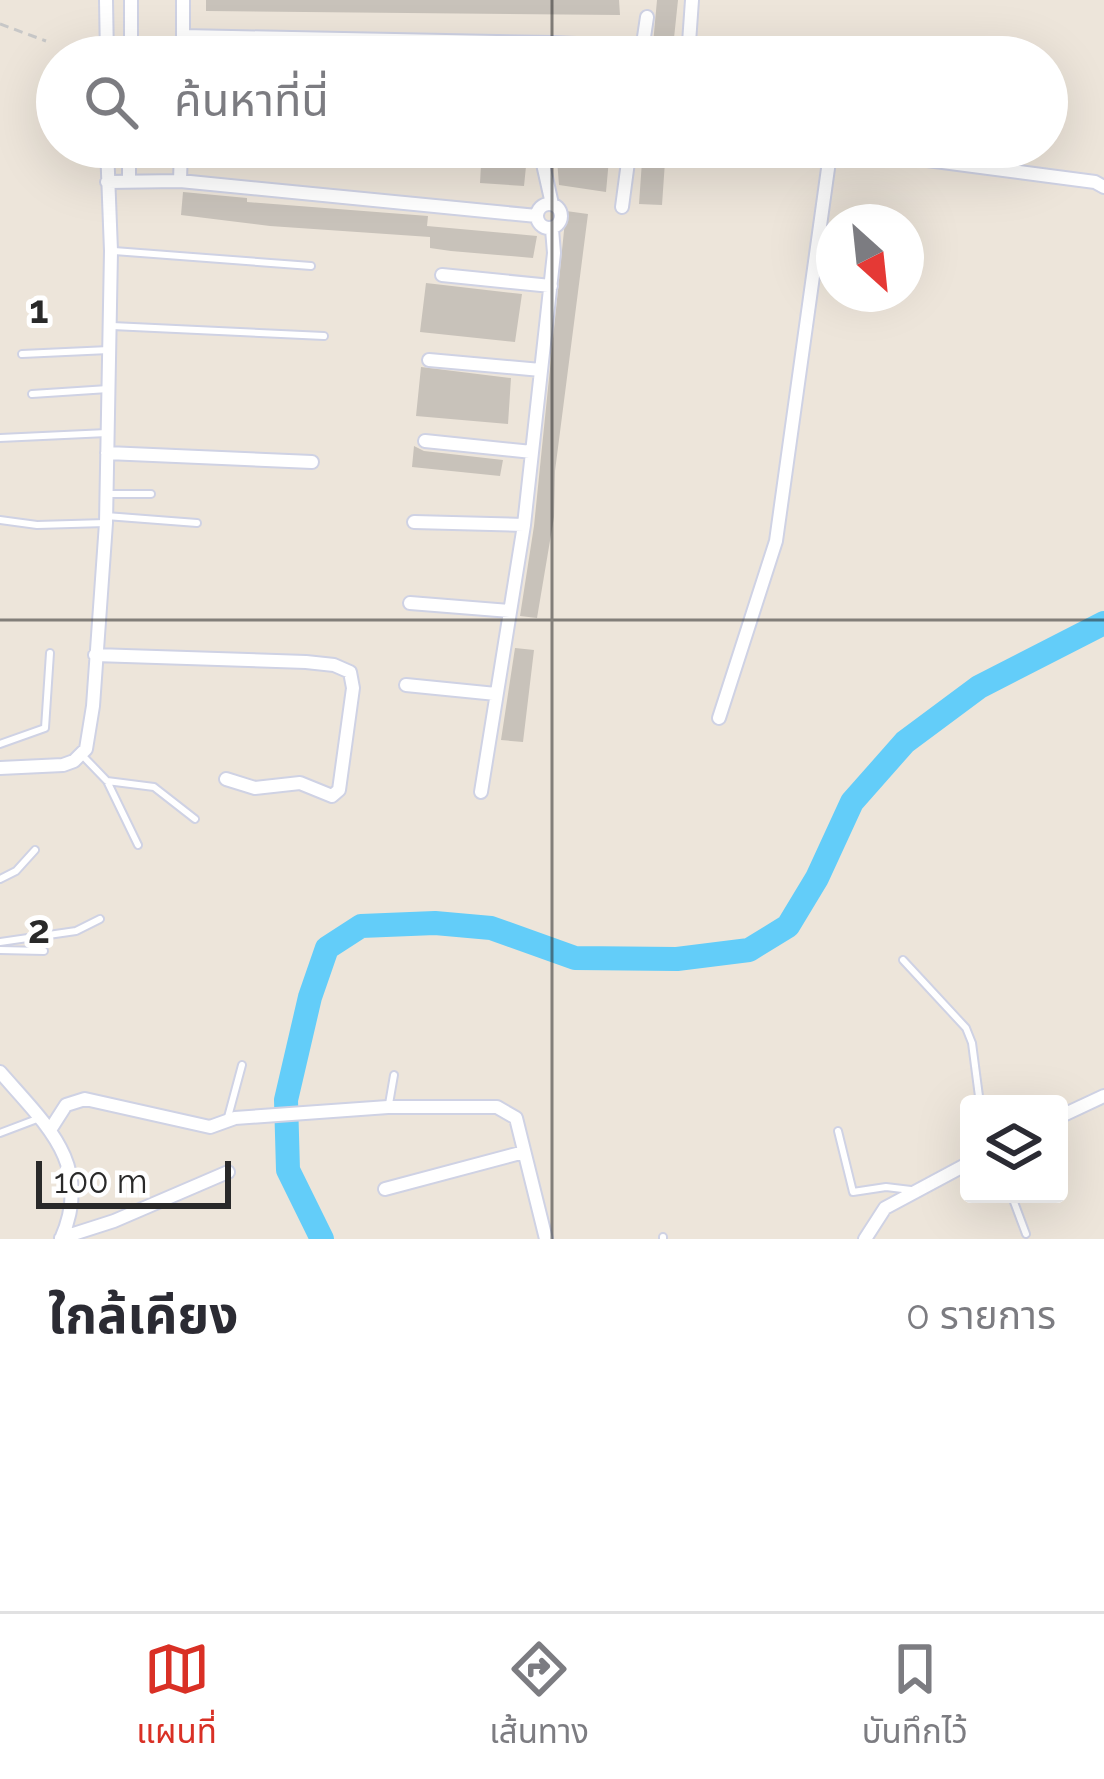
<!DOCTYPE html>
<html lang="th">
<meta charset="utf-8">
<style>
:root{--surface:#fff;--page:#f2f2f3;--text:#2b2b33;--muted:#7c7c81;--line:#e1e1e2;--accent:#d93025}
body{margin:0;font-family:Raleway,"Noto Sans Thai",sans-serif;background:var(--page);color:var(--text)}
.controls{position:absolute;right:36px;bottom:36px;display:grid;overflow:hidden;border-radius:12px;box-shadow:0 12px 48px #0002}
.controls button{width:108px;height:108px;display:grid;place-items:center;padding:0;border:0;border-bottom:3px solid var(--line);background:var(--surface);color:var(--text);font:60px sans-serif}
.compass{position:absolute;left:816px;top:204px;width:108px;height:108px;border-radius:50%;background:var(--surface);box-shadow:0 12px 48px #0002;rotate:153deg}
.scale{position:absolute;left:36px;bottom:30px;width:195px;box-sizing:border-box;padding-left:12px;border:6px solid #292929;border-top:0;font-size:33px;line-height:42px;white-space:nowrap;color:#292929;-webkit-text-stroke:9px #fff;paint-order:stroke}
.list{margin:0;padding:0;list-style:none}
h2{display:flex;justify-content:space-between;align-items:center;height:156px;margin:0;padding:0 48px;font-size:51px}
h2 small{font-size:39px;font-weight:400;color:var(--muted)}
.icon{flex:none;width:66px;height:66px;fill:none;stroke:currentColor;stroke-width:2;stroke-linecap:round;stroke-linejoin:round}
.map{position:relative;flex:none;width:1104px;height:1239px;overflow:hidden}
.search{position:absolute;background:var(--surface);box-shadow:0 12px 48px #0002;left:36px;right:36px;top:36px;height:132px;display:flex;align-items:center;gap:30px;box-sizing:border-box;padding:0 42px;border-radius:66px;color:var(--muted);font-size:45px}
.sheet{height:372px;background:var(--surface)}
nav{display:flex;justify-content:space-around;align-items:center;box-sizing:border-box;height:168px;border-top:3px solid var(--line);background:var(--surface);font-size:33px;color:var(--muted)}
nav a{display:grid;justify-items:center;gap:6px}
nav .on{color:var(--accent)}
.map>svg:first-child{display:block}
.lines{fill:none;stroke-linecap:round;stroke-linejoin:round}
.river{stroke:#63cdf9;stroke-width:24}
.building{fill:#c8c2ba}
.lane-casing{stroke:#cfd2e4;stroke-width:10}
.street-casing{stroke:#cfd2e4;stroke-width:16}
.path{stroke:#c7c7c7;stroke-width:3;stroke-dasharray:9 6;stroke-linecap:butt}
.lane{stroke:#fff;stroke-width:6}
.street{stroke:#fff;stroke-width:12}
.grid{fill:none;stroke:#292929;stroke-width:3;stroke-opacity:0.55}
.grid-label{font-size:39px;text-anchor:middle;font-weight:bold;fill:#292929;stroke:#fff;stroke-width:10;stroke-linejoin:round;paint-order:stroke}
</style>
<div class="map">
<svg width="1104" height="1239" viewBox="0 0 1104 1239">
<rect width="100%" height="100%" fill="#ede5da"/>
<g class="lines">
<path class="river" d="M322 1239 288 1170 286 1100 310 997 327 948 361 926 435 923 491 928 575 958 677 959 749 950 788 926 817 878 852 802 905 742 979 687 1104 623"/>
</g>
<path class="building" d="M206 0H619L620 15 206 11Z
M657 0H678L672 57 652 55Z
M205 47 348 50V57H205Z
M238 147H316L315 161 238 157Z
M482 147H528L524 186 480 183Z
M556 147 610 148 606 192 559 185Z
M643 147H666L662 205 639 204Z
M183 192 247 198V202L428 216 427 226 537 236 533 258 451 251 430 248V237L270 226 181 215Z
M566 211 588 214 555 471 554 517 537 618 520 616 534 526Z
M426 283 522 294 515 342 420 332Z
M421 367 511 378 508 424 416 416Z
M414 446 424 451 503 460 500 476 412 467Z
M515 648 534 650 523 742 501 740Z"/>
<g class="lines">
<g class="lane-casing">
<path id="lane" d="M114 251 311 266
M112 326 324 336
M22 354 109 350
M32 394 108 389
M0 438 107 433
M107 494H151
M106 516 197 523
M0 520 37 525 106 523
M0 744 45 728 50 653
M82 755 107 781 138 845
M107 781 154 787 195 819
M0 879 16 871 35 850
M0 942 76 931 100 919
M0 950 44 951
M903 960 966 1028 972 1043 980 1104
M389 1104 394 1075
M228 1117 242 1065
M838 1131 853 1192 886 1187 911 1190
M0 1133 37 1119
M1011 1194 1026 1234
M663 1237V1239"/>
</g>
<g class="street-casing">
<path id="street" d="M106 0 107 57
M183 0V36L554 43
M131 57V0
M183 57V36
M552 57 554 43 642 47
M641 57 647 17
M688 57 692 0
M544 147 543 164 552 204
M828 147 1095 182 1104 187
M180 181 181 147
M107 182 180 181 537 216
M129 182V147
M537 216a12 12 0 1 1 24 0a12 12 0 1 1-24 0Z
M622 207 630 147
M442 275 551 286
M429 360 541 370
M425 441 532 452
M107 453 312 462
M414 522 524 525
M410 603 510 611
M95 655 306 662 334 665 350 672 353 688 339 790 332 796 300 783 255 788 226 779
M406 685 496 694
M719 718 776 541 831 147
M0 768 63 765 74 761 86 749 93 706 106 523 111 251 107 147
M481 792 524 525 554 253 552 229
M0 1072C46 1125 94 1165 61 1239
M1059 1117 1104 1096
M50 1130 66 1105 85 1099 210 1127 235 1118 388 1107H497L516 1118 546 1239
M385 1189 524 1152
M61 1238 114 1221 228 1172
M865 1239 885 1208 969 1163"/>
</g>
<path class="path" d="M0 24 46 41"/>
<use href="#lane" class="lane"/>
<use href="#street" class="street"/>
</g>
<path class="grid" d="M552 0V57M552 147V1239M0 620H1104"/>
<g class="grid-label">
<text x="39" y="323">1</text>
<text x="39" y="943">2</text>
</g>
</svg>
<div class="controls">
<button><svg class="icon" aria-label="layers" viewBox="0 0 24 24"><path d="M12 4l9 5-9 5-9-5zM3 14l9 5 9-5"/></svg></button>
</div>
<svg class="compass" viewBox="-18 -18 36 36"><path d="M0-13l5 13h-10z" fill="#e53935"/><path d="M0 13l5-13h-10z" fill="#7c7c81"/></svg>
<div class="scale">100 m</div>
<div class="search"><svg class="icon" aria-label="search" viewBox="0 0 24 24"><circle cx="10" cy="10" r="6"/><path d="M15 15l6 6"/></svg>ค้นหาที่นี่</div>
</div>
<section class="sheet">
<h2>ใกล้เคียง<small>0 รายการ</small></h2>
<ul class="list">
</ul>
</section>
<nav>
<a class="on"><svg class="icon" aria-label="map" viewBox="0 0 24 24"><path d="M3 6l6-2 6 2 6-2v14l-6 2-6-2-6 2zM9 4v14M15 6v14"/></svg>แผนที่</a>
<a><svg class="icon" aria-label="directions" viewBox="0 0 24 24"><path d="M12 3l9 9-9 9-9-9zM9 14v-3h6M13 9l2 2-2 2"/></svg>เส้นทาง</a>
<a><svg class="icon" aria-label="saved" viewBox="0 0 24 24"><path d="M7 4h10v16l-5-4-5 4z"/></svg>บันทึกไว้</a>
</nav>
